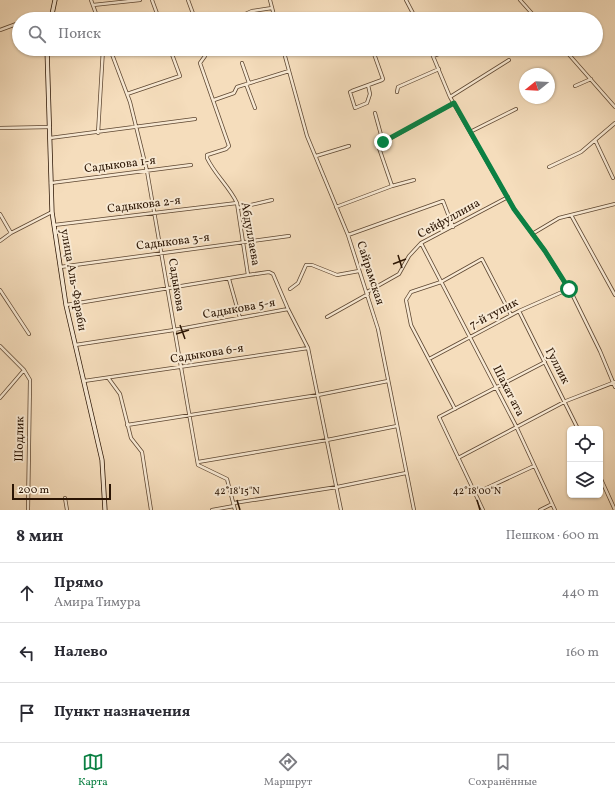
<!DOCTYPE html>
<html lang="ru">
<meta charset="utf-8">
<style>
:root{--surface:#fff;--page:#f2f2f3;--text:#2b2b33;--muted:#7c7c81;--line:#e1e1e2;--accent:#0b8043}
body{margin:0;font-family:Vollkorn,serif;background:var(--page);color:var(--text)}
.controls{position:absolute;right:12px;bottom:12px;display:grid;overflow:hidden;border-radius:6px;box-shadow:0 1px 3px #0004}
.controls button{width:36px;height:36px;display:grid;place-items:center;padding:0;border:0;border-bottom:1px solid var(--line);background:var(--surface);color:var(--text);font:20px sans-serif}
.compass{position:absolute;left:519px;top:68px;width:36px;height:36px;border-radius:50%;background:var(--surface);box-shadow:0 1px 3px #0004;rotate:252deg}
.scale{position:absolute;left:12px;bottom:10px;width:99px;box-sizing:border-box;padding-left:4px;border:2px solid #2a1403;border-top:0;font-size:11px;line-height:14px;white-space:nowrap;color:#2a1403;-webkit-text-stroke:3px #f8e9d3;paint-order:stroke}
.stop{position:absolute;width:12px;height:12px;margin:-9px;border:3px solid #0b8043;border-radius:50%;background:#fff}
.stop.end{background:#0b8043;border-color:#fff;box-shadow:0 1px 4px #0008}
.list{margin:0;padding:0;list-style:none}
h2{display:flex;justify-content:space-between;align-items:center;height:52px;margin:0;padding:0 16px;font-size:17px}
h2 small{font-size:13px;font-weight:400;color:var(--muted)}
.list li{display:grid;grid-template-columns:26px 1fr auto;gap:12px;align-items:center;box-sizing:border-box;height:60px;padding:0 16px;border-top:1px solid var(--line)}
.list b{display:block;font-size:15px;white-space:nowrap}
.list p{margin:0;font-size:13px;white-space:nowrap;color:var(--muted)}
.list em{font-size:13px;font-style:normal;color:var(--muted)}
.icon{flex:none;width:22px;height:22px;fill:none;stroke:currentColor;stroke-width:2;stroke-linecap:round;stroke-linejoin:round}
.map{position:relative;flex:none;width:615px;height:510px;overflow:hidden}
.search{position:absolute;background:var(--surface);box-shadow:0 1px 3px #0004;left:12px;right:12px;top:12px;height:44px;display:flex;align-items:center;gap:10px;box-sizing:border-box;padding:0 14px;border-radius:22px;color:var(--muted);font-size:15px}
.sheet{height:232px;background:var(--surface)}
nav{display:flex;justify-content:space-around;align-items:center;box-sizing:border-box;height:56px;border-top:1px solid var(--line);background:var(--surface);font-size:11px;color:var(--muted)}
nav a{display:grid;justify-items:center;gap:2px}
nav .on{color:var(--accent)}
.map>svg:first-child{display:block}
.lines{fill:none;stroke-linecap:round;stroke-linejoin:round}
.street-casing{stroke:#5d4631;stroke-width:4}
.secondary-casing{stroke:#2a1403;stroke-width:5}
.street{stroke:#f8e9d3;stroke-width:2.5}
.secondary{stroke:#f8e9d3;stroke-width:3.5}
.route{stroke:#0b8043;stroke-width:5}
.ticks{fill:none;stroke:#2a1403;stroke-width:1.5}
.labels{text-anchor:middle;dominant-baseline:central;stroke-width:4;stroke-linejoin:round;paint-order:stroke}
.street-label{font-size:12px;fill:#2a1403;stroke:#f8e9d3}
.ticks-label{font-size:10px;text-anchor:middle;fill:#2a1403;stroke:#f8e9d3;stroke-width:4;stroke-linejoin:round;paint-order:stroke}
</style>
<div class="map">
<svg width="615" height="510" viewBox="0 0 615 510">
<rect width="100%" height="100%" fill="#f5ddbc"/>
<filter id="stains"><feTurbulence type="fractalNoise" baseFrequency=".005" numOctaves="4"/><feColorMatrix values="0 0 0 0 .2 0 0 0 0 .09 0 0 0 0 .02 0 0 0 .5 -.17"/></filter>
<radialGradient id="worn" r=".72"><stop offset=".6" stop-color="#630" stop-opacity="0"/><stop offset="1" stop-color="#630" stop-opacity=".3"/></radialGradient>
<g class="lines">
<g class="street-casing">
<path id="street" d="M91 0 98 19
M152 0 159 19
M188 0 195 19
M270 0 275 19
M406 0 416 19
M520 0 537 19
M93 5 140 0
M234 19 252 11 272 8
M0 30 19 23
M110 49 130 102 147 171 198 465 227 479 235 510
M204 49 205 56 200 63 229 146 226 149 207 155V158C215 175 229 186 237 203L248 275 269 272 273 274 288 309 308 348 341 510
M283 49 307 136 348 235 378 329 414 510
M430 49 450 97 514 209 545 251 573 296 600 351 615 387
M564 49 615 107
M110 50 114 49
M433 56 452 49
M242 63 249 83
M246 84 255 108
M368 85 370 94 367 103 355 108 350 92 352 91 382 80 383 79 373 51 374 49
M575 86 591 79
M397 92 398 87 439 69
M127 94 180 76 170 49
M450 97 509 60
M214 100 234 93 237 87 289 71
M375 113 383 142
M0 128 50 127
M470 132 516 109
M98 133 103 49
M50 138 195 119
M595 140 613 178
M316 156 349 146
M549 167 581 152 615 123
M51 183 191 165
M392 186 414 180
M336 207 392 186 379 148 380 144 454 103
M238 208 272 200
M0 214 11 233
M571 215 615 295
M54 225 237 203
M532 234 559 218 615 204
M348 235 443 201 453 227
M0 241 11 233 52 212
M421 243 516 426 555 510
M60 267 289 236
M229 279 240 318
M290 289 298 283 306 265H312L337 275 359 271
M0 290 29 334
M367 292 399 274 409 256 421 243 508 197
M66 305 248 275
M519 311 578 429
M327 317 368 294
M75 345 174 330 288 309
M0 346 24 370 30 380 28 510
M429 359 519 311 569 289
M109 379 120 394 131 438 142 452 151 510
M84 381 308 348
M0 398 24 370
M455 409 411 325 406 300 411 292 441 282 482 259 511 315
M127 425 318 395 388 381
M458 458 566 401 615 382
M198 462 327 440 397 426
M600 477 615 510
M476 493 534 466
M65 498 67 510
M234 503 337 487 406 473
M212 510 234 506
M483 510 439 417 545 362
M540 510 552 504"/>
</g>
<g class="secondary-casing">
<path id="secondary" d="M51 19 55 0
M47 49 52 212 66 305 102 460 105 510"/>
</g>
<use href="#street" class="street"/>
<use href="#secondary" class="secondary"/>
</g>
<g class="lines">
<path class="route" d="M383 142 454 103 514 209 545 251 569 289"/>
</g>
<path class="ticks" d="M398 255 402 268M393 264 406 259M180 325 185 339M176 334 189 330M237 500 240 510M477 500 480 510"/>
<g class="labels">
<g class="street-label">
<text transform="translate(120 165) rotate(-7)">Садыкова 1-я</text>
<text transform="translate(144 205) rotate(-7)">Садыкова 2-я</text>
<text transform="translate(449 219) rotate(-29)">Сейфуллина</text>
<text transform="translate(250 234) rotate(80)">Абдуллаева</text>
<text transform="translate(173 242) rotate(-7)">Садыкова 3-я</text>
<text transform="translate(370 273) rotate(72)">Сайрамская</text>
<text transform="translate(73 280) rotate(80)">улица Аль-Фараби</text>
<text transform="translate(176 285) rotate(81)">Садыкова</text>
<text transform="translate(239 309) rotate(-10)">Садыкова 5-я</text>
<text transform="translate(494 314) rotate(-28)">7-й тупик</text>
<text transform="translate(207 354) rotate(-9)">Садыкова 6-я</text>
<text transform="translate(557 366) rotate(62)">Гуллик</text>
<text transform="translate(508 391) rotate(63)">Шахат ата</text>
<text transform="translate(20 439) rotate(-89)">Шодлик</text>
</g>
</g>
<g class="ticks-label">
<text x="237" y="494">42°18'15"N</text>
<text x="477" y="494">42°18'00"N</text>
</g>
<rect width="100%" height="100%" filter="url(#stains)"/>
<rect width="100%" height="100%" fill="url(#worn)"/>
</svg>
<div class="controls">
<button><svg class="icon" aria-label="locate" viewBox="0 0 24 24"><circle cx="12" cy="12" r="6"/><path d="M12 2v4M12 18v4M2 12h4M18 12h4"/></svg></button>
<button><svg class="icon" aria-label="layers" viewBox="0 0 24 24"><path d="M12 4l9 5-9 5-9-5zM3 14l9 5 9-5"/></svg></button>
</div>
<svg class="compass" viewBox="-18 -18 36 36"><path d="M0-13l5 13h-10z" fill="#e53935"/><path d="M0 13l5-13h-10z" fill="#7c7c81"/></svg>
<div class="scale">200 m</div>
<div class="stop" style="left:569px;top:289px"></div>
<div class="stop end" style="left:383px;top:142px"></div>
<div class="search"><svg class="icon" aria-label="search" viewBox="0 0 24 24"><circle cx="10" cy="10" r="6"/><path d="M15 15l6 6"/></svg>Поиск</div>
</div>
<section class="sheet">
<h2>8 мин<small>Пешком · 600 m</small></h2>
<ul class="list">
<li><svg class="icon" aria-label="ahead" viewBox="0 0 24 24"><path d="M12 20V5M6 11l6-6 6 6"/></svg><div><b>Прямо</b><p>Амира Тимура</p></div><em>440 m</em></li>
<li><svg class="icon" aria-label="left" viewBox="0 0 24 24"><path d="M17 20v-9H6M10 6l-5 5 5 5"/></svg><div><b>Налево</b></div><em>160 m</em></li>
<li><svg class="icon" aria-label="arrive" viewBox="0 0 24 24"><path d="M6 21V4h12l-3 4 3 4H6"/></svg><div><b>Пункт назначения</b></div></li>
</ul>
</section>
<nav>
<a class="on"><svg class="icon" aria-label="map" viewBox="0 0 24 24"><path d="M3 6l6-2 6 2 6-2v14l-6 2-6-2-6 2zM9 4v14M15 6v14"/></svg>Карта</a>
<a><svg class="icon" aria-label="directions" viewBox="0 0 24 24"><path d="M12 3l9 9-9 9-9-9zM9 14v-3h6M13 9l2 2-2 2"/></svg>Маршрут</a>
<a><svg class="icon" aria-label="saved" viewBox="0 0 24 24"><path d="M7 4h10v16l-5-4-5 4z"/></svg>Сохранённые</a>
</nav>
